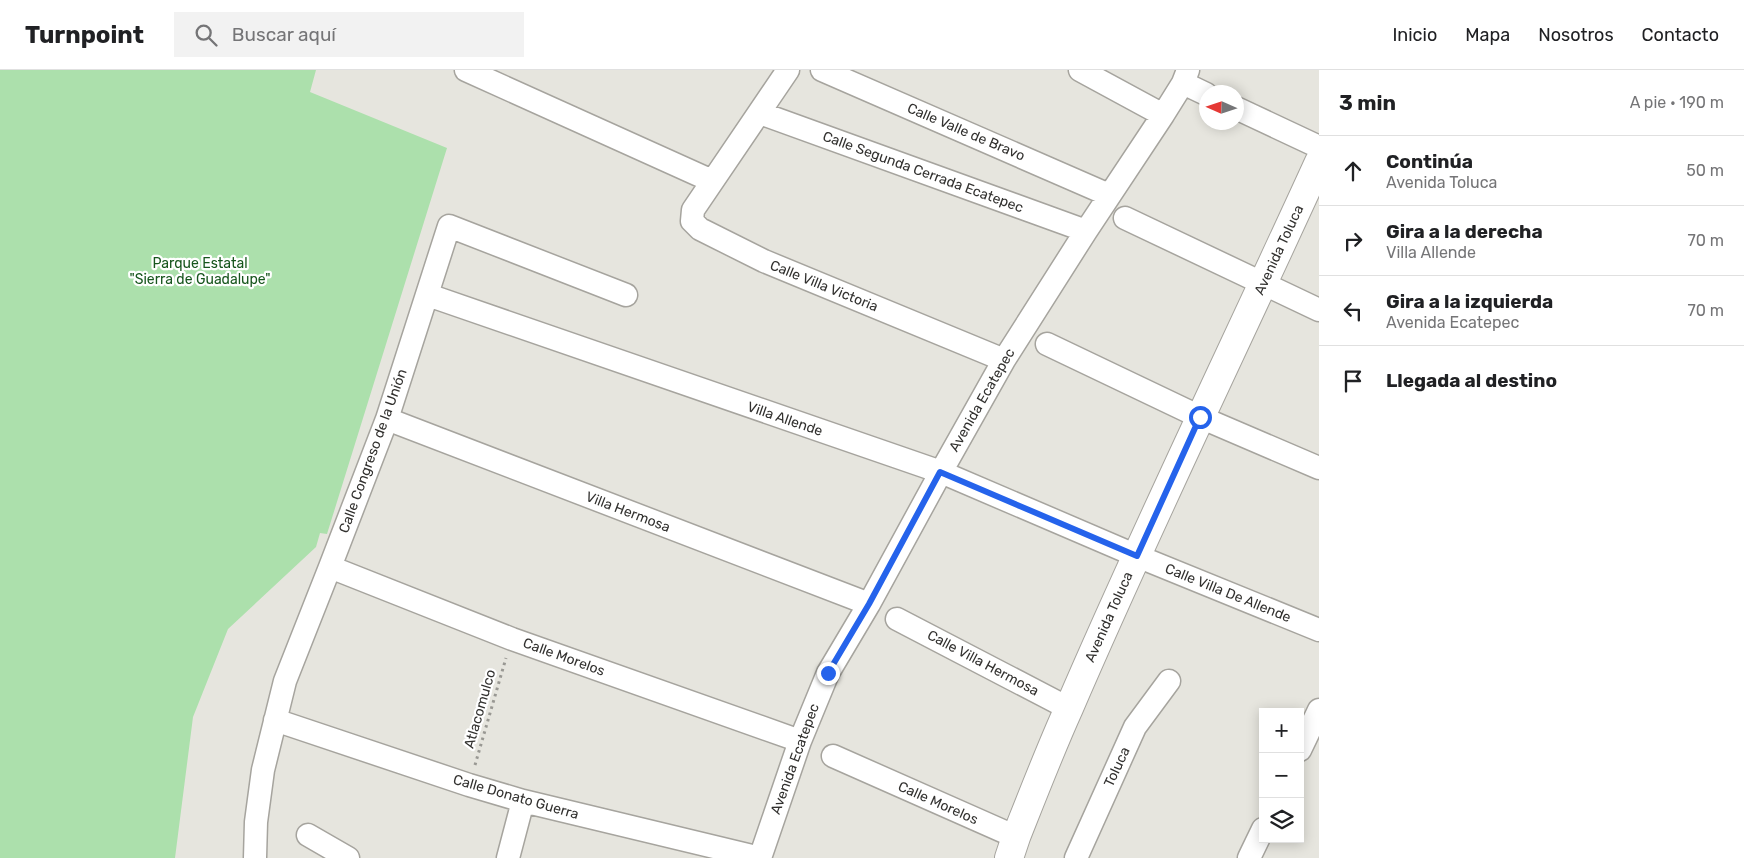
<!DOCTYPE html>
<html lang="es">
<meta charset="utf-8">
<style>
:root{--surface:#fff;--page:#f2f2f2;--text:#202124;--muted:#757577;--line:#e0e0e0}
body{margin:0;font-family:Rubik,sans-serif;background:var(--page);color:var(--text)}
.controls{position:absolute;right:15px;bottom:15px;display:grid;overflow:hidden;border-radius:0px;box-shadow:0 2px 12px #0003}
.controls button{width:45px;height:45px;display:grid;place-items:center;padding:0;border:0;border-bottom:1px solid var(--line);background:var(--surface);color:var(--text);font:25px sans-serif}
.compass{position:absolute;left:1199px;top:15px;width:45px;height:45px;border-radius:50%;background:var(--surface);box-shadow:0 2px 12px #0003;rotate:273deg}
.stop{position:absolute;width:15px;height:15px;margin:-11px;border:4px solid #2563eb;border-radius:50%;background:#fff}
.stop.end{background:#2563eb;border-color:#fff;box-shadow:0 1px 5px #0008}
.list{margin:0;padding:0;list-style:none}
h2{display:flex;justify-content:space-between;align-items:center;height:65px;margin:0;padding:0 20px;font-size:21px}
h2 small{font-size:16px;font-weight:400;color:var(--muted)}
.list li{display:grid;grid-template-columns:32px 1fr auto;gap:15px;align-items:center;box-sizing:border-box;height:70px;padding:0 20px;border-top:1px solid var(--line)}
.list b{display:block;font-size:19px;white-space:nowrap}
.list p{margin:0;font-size:16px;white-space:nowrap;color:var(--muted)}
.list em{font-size:16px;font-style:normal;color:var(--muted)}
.icon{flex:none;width:28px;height:28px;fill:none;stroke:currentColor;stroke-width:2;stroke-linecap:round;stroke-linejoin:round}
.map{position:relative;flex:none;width:1319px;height:788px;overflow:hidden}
header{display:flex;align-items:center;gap:30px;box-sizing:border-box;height:70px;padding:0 25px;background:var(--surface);border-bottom:1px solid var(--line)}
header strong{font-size:24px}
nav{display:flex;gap:28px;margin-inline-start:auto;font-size:18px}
.search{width:350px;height:45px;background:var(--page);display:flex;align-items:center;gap:12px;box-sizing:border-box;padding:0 18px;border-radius:0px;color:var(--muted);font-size:19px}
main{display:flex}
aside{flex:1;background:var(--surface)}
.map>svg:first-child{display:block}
.green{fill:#ace0ac}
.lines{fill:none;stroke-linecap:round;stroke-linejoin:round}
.street-casing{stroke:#a6a49e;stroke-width:25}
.secondary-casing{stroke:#a6a49e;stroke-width:30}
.path{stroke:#999893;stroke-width:3;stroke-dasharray:2.5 4;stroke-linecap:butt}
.street{stroke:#fff;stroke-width:22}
.secondary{stroke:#fff;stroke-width:28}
.route{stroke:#2563eb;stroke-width:6}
.labels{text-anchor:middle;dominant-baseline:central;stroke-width:4.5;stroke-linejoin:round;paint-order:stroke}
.street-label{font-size:14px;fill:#32312f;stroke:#fff}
.park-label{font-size:14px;fill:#17561d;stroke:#fff}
</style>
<header>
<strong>Turnpoint</strong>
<div class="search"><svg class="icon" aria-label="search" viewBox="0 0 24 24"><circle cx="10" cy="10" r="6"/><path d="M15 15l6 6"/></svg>Buscar aquí</div>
<nav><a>Inicio</a><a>Mapa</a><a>Nosotros</a><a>Contacto</a></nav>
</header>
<main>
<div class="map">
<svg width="1319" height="788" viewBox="0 0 1319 788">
<rect width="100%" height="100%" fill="#e6e5de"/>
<path class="green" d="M0 0H316L310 22 447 78 327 464 320 463 316 477 228 559 193 647 175 788H0Z"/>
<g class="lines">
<g class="street-casing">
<path id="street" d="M466 0 712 111
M788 0 693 140 692 151 700 159 764 191 1004 290
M822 0 1109 125
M1080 0 1163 45
M1183 13 1206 24
M1236 38 1319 77
M760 43 1086 161
M1125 148 1319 240
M428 225 941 402 1137 486 1319 560
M1047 274 1200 347 1319 398
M387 349 869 534
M330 497 512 569 800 671
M897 549 1068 638
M275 650 469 715 523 731 760 788
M1300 680 1319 640
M833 686 1016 767
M308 765 348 788
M255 788 256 752 263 700 285 611 330 497 387 349 449 156 626 225
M508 788 523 731
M760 788 800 671 828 603 869 534 941 402 1004 290 1086 161 1163 45 1183 13 1188 0
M1076 788 1135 657 1169 611
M1249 788 1263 759"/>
</g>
<g class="secondary-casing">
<path id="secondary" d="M1009 788 1016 767C1033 724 1050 680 1069 638 1148 454 1236 274 1319 92"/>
</g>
<path class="path" d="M475 695 506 588"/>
<use href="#street" class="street"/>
<use href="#secondary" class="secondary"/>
</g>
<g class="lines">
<path class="route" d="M828 603 869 534 940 402 1137 486 1200 347"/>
</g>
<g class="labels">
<g class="street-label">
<text transform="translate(966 62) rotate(23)">Calle Valle de Bravo</text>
<text transform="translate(923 102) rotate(20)">Calle Segunda Cerrada Ecatepec</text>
<text transform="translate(1279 180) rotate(-65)">Avenida Toluca</text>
<text transform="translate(824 216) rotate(22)">Calle Villa Victoria</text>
<text transform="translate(982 330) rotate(-60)">Avenida Ecatepec</text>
<text transform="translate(785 349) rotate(19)">Villa Allende</text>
<text transform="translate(373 381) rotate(-70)">Calle Congreso de la Unión</text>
<text transform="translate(628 442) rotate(21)">Villa Hermosa</text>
<text transform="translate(1228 523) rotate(22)">Calle Villa De Allende</text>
<text transform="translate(1109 547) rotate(-66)">Avenida Toluca</text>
<text transform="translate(564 587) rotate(20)">Calle Morelos</text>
<text transform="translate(983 593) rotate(28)">Calle Villa Hermosa</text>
<text transform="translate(480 639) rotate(-74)">Atlacomulco</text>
<text transform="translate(795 689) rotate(-70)">Avenida Ecatepec</text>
<text transform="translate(1117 697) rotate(-65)">Toluca</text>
<text transform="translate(516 727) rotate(16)">Calle Donato Guerra</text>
<text transform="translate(938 733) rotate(24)">Calle Morelos</text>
</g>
<g class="park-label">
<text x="200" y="193">Parque Estatal<tspan x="200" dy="16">"Sierra de Guadalupe"</tspan></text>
</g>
</g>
</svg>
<div class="controls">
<button>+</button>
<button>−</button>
<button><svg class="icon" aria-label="layers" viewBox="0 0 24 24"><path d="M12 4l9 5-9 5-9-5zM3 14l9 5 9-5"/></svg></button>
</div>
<svg class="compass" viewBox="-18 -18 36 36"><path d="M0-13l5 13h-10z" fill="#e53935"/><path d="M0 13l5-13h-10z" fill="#757577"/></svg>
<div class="stop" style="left:1200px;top:347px"></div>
<div class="stop end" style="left:828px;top:603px"></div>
</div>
<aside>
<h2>3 min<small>A pie · 190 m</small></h2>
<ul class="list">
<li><svg class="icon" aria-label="ahead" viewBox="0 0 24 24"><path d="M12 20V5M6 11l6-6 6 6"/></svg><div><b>Continúa</b><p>Avenida Toluca</p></div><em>50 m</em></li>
<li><svg class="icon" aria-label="right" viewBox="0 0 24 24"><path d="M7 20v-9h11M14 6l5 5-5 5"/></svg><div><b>Gira a la derecha</b><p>Villa Allende</p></div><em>70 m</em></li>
<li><svg class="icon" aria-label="left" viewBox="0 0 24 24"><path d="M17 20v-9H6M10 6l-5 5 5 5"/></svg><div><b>Gira a la izquierda</b><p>Avenida Ecatepec</p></div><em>70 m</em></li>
<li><svg class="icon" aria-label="arrive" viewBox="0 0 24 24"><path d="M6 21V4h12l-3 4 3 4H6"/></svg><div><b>Llegada al destino</b></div></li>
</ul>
</aside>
</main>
